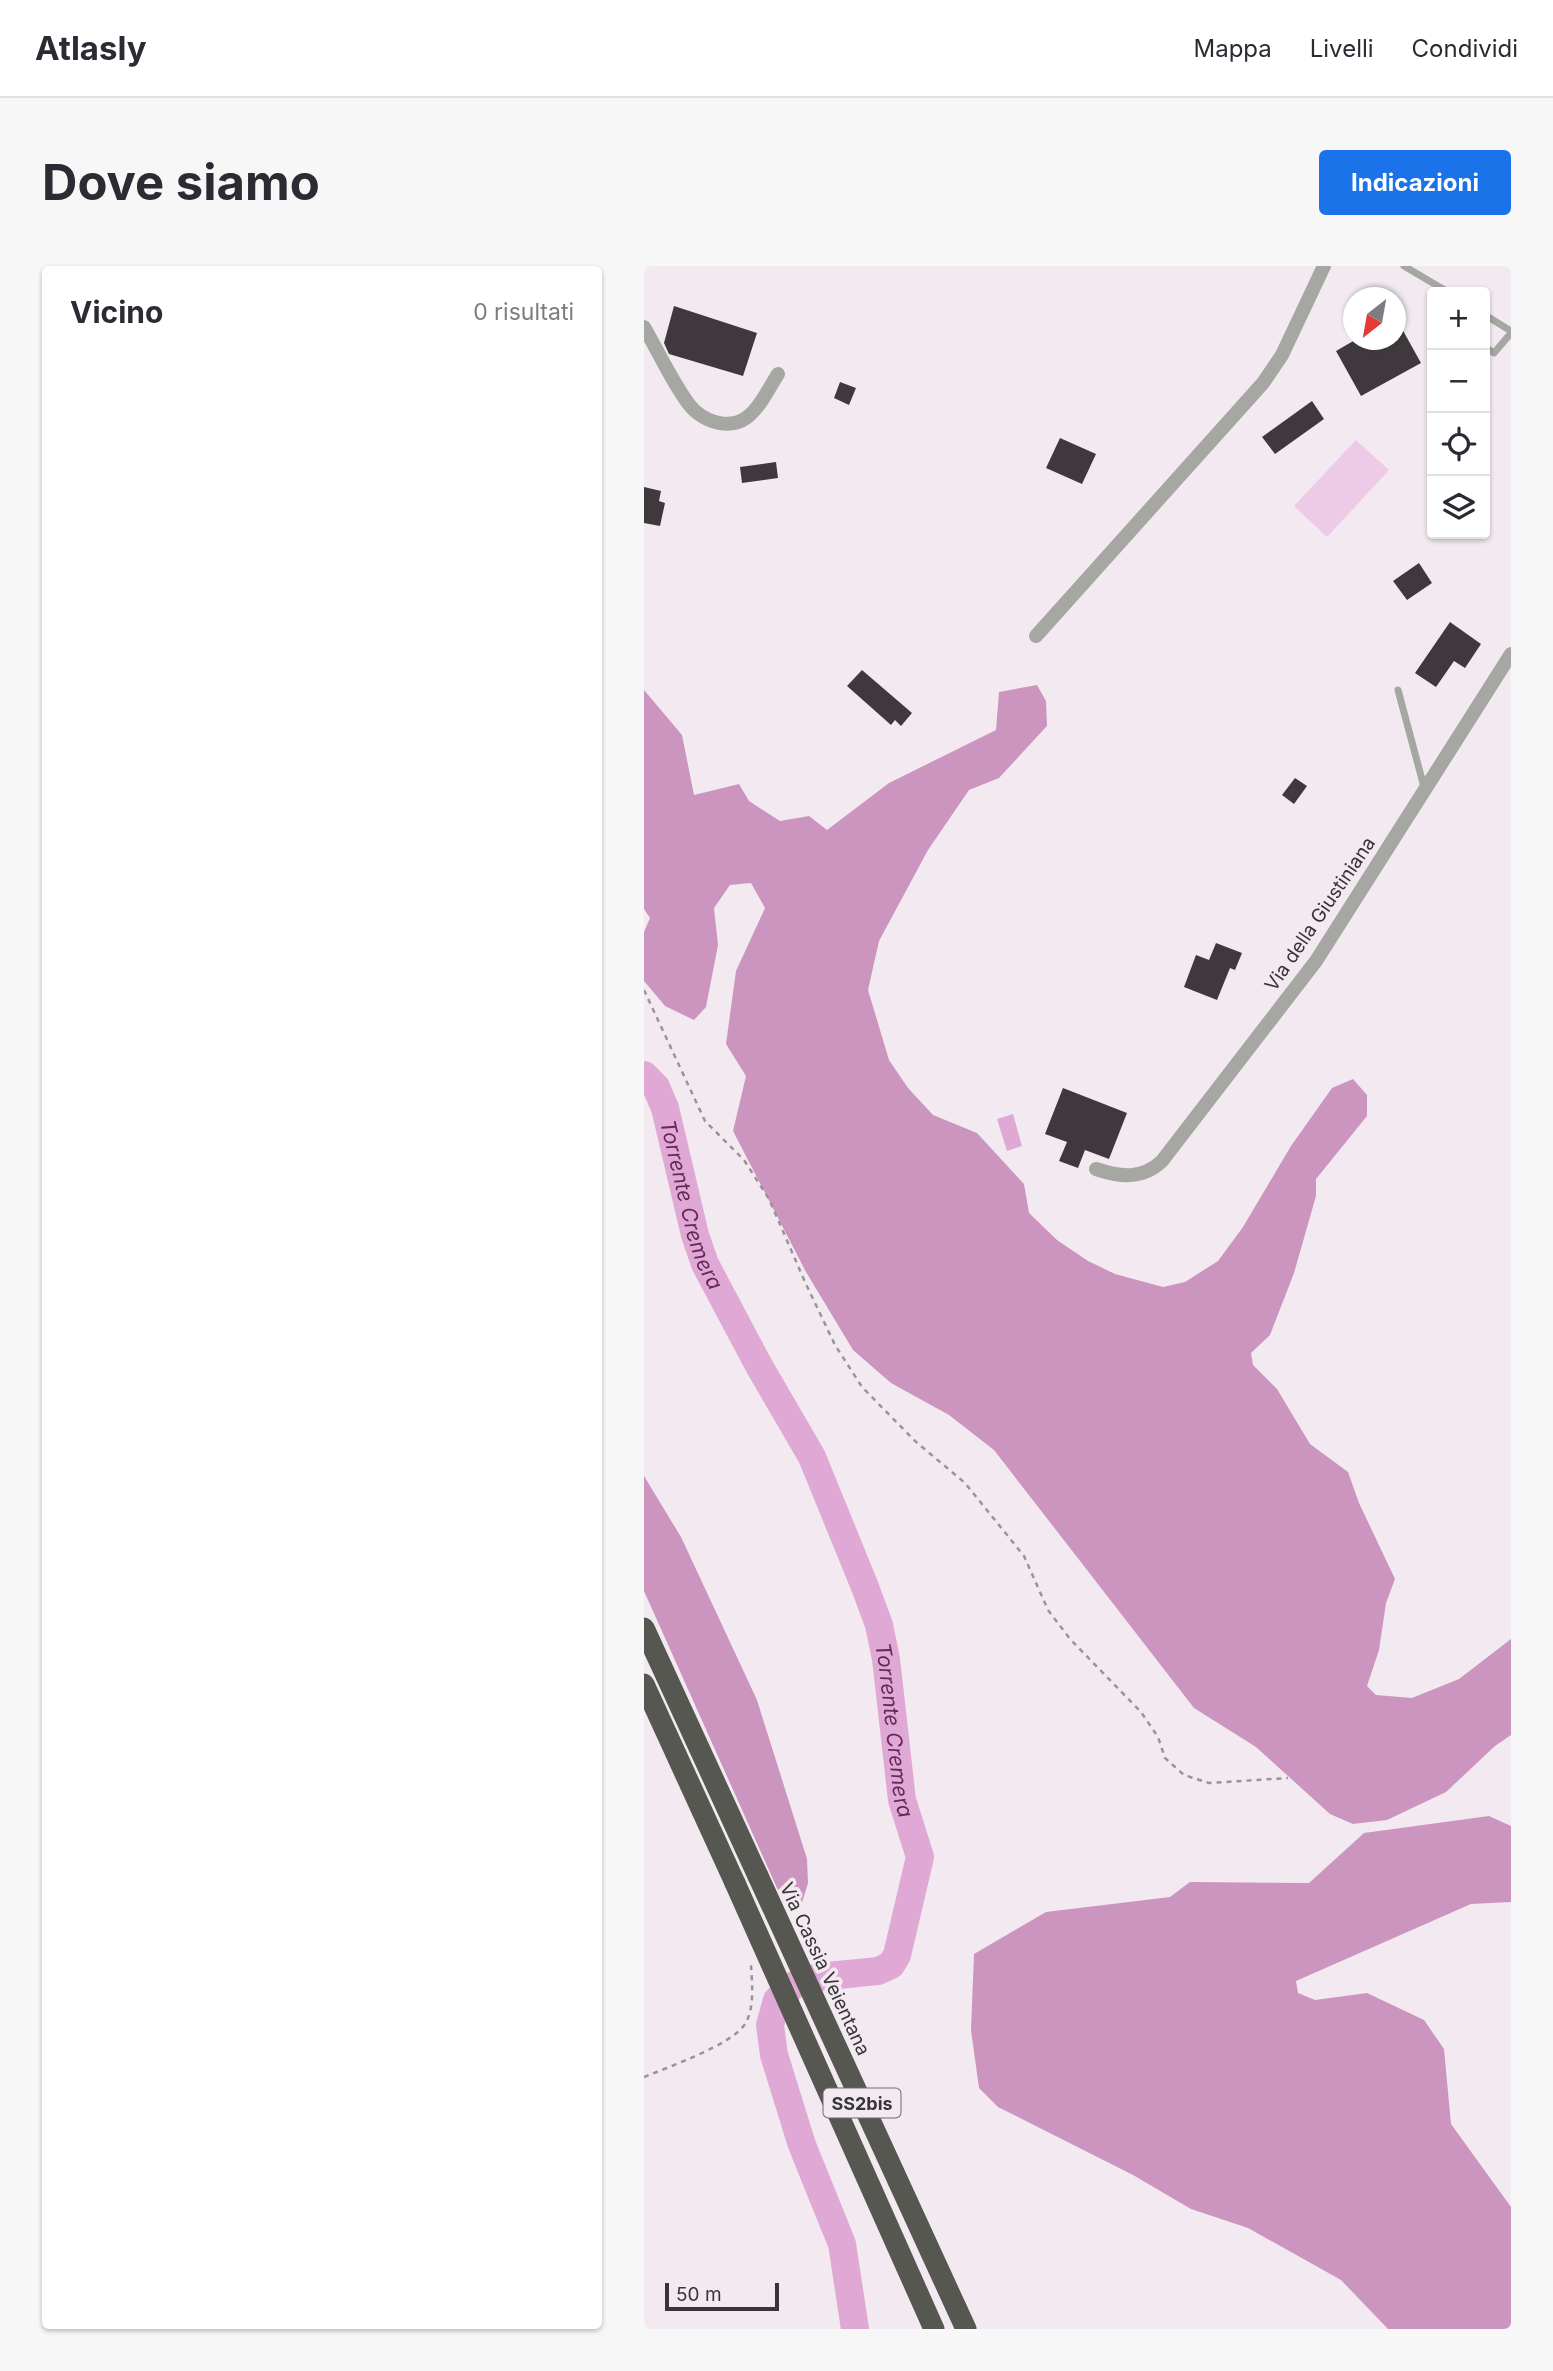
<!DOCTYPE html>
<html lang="it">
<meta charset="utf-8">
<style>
:root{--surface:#fff;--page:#f7f7f7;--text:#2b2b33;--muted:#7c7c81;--line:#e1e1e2;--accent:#1a73e8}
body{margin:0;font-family:Inter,sans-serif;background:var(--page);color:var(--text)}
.controls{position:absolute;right:21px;top:21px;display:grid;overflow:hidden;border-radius:7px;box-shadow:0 2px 5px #0004}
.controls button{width:63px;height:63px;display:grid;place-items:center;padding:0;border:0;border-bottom:2px solid var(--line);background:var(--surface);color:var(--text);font:35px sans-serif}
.compass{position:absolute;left:699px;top:21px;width:63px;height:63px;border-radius:50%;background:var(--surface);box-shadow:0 2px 5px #0004;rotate:211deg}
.scale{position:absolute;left:21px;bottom:18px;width:114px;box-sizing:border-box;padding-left:7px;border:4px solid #373537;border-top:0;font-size:19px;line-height:24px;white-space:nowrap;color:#373537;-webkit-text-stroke:5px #f2eaf0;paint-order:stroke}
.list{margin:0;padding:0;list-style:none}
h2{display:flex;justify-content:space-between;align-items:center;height:91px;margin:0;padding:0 28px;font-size:30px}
h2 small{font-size:23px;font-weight:400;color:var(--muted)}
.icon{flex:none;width:38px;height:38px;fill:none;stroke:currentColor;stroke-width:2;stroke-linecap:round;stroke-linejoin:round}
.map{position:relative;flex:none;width:867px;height:2063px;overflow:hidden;border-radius:7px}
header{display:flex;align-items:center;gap:42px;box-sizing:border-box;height:98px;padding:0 35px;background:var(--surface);border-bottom:2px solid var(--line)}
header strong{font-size:33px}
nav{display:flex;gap:38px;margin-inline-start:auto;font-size:24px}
.intro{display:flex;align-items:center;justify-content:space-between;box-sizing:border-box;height:168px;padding:0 42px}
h1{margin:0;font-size:49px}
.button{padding:18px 32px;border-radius:7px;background:var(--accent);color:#fff;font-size:24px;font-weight:700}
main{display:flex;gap:42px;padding:0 42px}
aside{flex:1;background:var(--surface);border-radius:7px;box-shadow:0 2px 5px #0004}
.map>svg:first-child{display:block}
.green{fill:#edcae5}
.forest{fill:#cb95bf}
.water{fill:#e0a9d5}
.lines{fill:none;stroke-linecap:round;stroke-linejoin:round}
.river{stroke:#e0a9d5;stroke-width:28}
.building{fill:#3f393e}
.path{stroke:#999498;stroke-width:2.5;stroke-dasharray:5 5;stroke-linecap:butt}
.lane{stroke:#a6a6a3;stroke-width:7}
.street{stroke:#a6a6a3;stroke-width:14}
.highway{stroke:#565750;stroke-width:21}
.highway-bridge{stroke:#565750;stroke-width:21}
.labels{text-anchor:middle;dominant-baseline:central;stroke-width:7;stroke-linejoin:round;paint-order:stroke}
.shield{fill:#f2eaf0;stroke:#6f6b6e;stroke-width:2}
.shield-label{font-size:18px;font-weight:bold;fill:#373537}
.street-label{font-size:19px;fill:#373537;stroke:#f2eaf0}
.water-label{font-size:21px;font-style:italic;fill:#67275d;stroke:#f2eaf0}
</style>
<header>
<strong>Atlasly</strong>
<nav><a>Mappa</a><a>Livelli</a><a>Condividi</a></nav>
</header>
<div class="intro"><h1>Dove siamo</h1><a class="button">Indicazioni</a></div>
<main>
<aside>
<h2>Vicino<small>0 risultati</small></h2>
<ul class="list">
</ul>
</aside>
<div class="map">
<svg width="867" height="2063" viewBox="0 0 867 2063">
<rect width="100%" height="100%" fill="#f2eaf0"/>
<path class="green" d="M712 174 745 204 683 271 650 240Z"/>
<path class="forest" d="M393 419 402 435 403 460 355 512 325 524 284 584 235 675 224 724 245 794 264 822 289 849 333 867 380 918 385 947 413 974 444 995 471 1008 519 1021 541 1016 574 995 599 961 647 880 688 822 709 813 723 829V850L672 913V930L650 1007 626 1069 607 1087 609 1099 633 1123 666 1178 704 1206 715 1237 751 1313 742 1337 735 1384 723 1420 732 1429 768 1432 815 1413 867 1373V1469L851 1480 802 1526 743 1554 709 1558 686 1548 612 1481 550 1442 350 1184 305 1149 247 1117 209 1084 162 1006 89 865 102 810 82 778 92 705 121 642 107 617 86 619 70 642 74 679 62 741 50 754 21 740 0 715V666L6 652 0 643V424L38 469 50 529 95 518 105 535 136 555 165 550 183 564 245 517 352 464 355 426Z
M0 1210 37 1271 113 1434 163 1593 164 1617 157 1640 142 1633 133 1622 0 1325Z
M845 1550 867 1560V1636L827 1638 652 1715 654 1727 671 1734 723 1727 780 1754 800 1783 807 1858 867 1941V2063H744L697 2014 604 1962 547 1943 489 1909 354 1841 335 1822 327 1764 330 1688 402 1646 526 1631 546 1616 665 1617 720 1567Z"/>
<path class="water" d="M369 848 378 880 363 885 353 853Z"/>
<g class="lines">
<path class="river" id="s1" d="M0 809 12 821 21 842 51 969 61 998 114 1098 168 1191 221 1321 235 1359 242 1393 258 1534 276 1591 253 1689 247 1699 234 1705 174 1711 150 1719 133 1734 126 1759 130 1789 158 1879 198 1978 211 2063"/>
</g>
<path class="building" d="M30 40 113 67 99 110 25 88 20 77Z
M752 52 777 97 717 130 692 85 711 74H752Z
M196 116 212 122 205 139 190 132Z
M668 135 680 153 631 188 618 171Z
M416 172 452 188 438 218 402 202Z
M132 196 134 212 98 217 96 201Z
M0 221 17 225 15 235 21 237 16 260 0 257Z
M775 297 788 317 763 334 749 315Z
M806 356 837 378 821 402 810 395 792 421 771 407Z
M218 404 268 447 257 460 251 454 247 459 203 420Z
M651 512 663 520 650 538 638 529Z
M572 677 598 687 591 704 586 702 573 734 540 721 552 689 565 694Z
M419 822 483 847 465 893 441 884 434 902 415 895 423 876 401 868Z"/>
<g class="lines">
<path class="path" d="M0 724 61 855 100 894 125 933 161 1016 191 1079 218 1121 271 1175 321 1217 380 1290 404 1344 426 1373 497 1446 514 1471 521 1492 540 1509 565 1517 644 1512
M0 1811C24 1801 88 1779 101 1758 111 1742 108 1717 107 1699"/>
<path class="lane" d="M760 0 804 26
M841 49 867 65
M841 81 850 87 867 67
M754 424 780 521"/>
<path class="street" d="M0 61C12 81 36 132 51 145 65 157 86 163 102 152 116 142 125 122 134 108
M392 370 619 117 638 89 680 0
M452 903C476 911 498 914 518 895L672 695 867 388"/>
<path class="highway" d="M0 1362 114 1610
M0 1418 91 1617"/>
<path class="highway-bridge" d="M114 1610 322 2063
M91 1617 290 2063"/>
</g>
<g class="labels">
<rect class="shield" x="179.5" y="1822.5" width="77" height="29" rx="5"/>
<g class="shield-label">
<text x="218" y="1837">SS2bis</text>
</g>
<g class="street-label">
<text transform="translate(676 648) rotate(-56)">Via della Giustiniana</text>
<text transform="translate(181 1703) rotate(65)">Via Cassia Veientana</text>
</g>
<g class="water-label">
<text stroke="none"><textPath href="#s1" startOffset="140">Torrente Cremera</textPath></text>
<text stroke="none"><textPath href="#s1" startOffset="709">Torrente Cremera</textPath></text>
</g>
</g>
</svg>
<div class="controls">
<button>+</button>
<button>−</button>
<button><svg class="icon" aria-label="locate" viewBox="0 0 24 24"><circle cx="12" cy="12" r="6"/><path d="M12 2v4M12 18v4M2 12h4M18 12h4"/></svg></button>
<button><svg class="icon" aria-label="layers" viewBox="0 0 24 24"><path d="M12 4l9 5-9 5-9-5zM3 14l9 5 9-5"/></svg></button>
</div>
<svg class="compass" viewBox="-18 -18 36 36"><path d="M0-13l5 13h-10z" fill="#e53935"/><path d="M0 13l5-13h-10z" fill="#7c7c81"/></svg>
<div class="scale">50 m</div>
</div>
</main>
